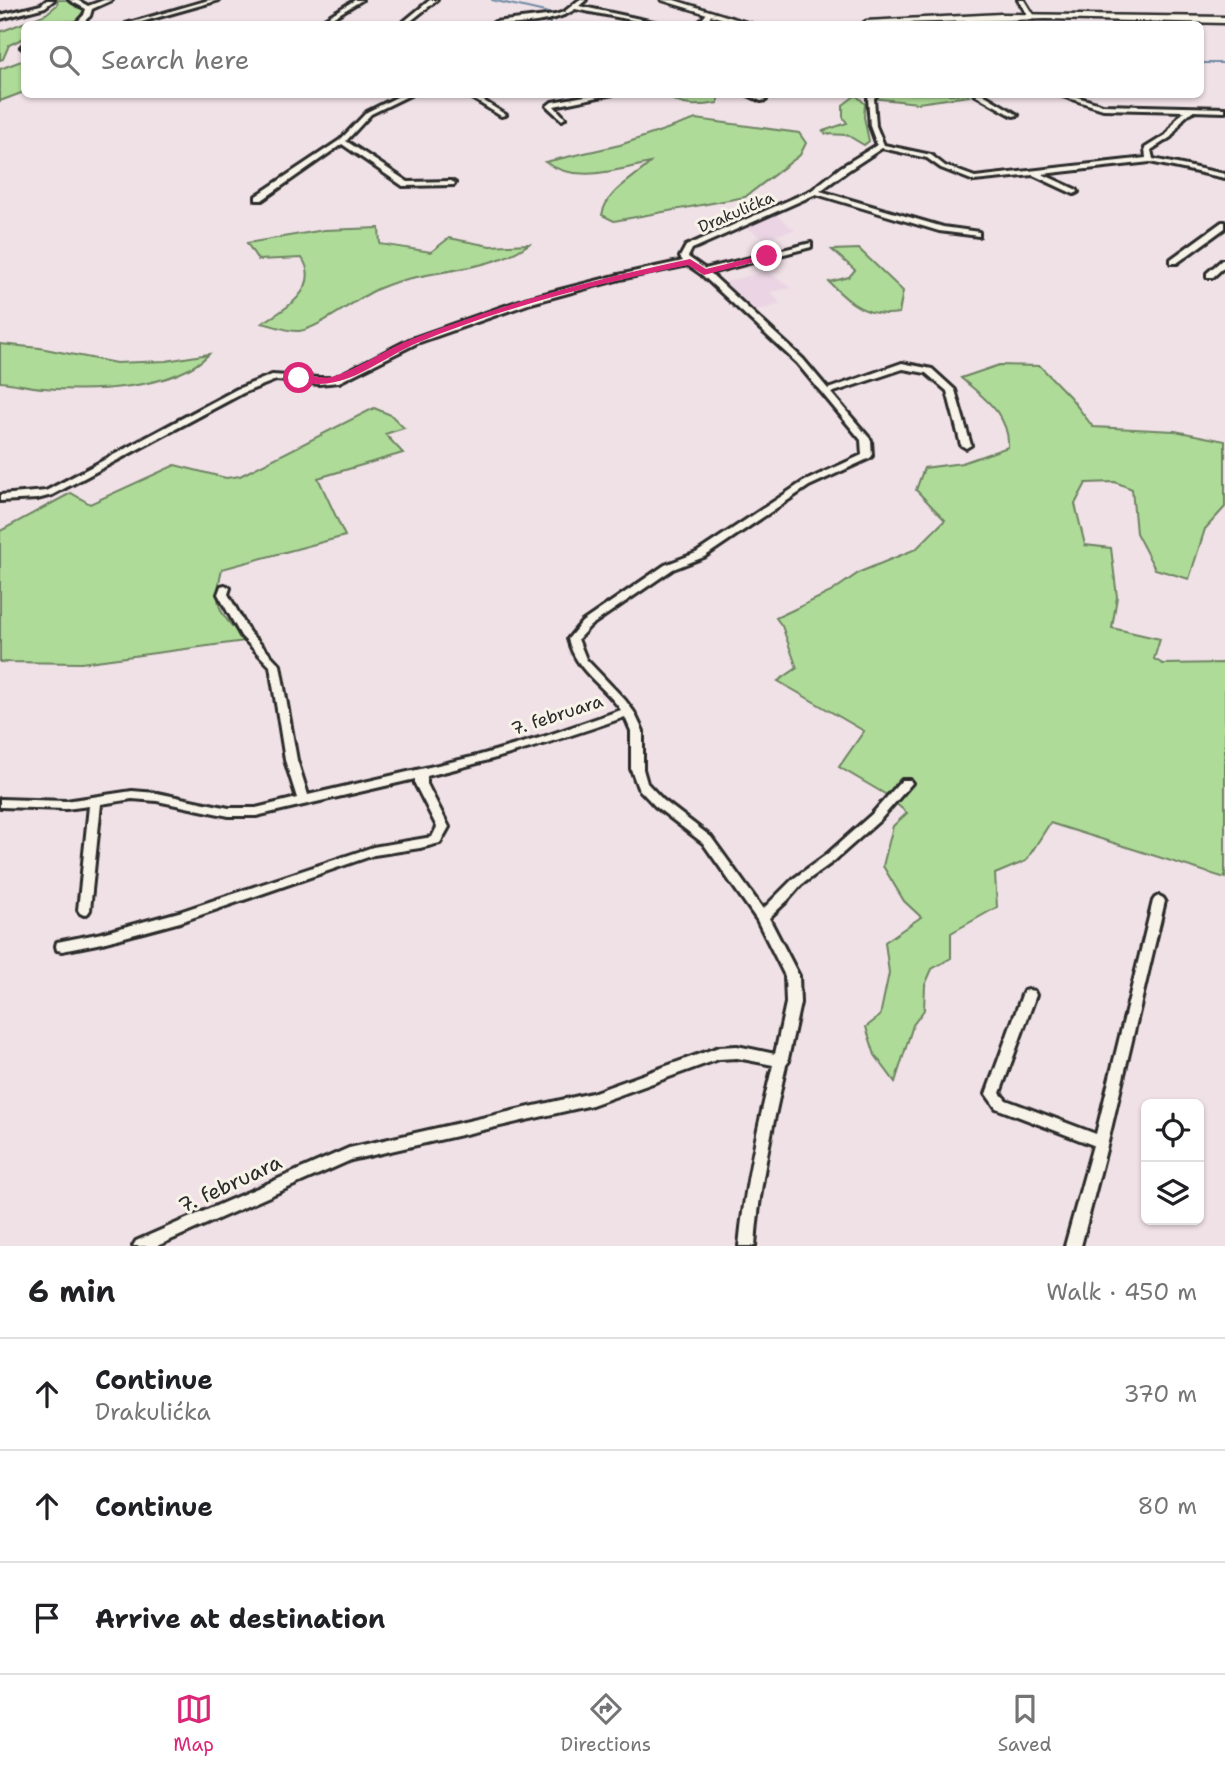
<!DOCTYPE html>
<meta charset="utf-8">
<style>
:root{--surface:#fff;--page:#f6f6f6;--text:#202124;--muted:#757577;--line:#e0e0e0;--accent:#db2777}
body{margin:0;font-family:"Shantell Sans",sans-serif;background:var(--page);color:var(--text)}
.controls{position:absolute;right:21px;bottom:21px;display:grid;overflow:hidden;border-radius:10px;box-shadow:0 2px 5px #0004}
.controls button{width:63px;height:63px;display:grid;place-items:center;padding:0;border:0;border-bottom:2px solid var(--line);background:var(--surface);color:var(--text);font:35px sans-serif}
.stop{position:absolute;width:21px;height:21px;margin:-16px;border:5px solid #db2777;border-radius:50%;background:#fff}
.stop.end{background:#db2777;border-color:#fff;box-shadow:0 2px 7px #0008}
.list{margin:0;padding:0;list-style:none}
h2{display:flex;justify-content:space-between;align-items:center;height:91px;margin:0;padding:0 28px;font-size:30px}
h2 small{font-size:23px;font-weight:400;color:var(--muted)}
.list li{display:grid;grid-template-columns:46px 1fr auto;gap:21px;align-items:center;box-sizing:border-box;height:112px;padding:0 28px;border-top:2px solid var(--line)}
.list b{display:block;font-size:26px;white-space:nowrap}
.list p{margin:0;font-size:23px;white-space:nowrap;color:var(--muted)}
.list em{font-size:23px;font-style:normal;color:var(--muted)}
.icon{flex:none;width:38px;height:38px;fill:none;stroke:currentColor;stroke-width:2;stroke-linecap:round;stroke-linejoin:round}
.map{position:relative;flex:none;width:1225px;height:1246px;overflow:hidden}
.search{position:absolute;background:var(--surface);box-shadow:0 2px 5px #0004;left:21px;right:21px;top:21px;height:77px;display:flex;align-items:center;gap:18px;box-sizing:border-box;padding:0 24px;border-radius:10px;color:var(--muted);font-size:26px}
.sheet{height:427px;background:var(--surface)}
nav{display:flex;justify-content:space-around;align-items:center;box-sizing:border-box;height:98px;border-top:2px solid var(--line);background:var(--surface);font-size:19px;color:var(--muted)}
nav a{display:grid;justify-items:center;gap:4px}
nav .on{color:var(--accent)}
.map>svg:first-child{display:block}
.built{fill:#ebd5e4}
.green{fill:#afdb99;stroke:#6d8362;stroke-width:2}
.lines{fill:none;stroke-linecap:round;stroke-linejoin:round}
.stream{stroke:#6f8aa5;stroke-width:2}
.street-casing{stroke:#2b2b2b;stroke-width:6}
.secondary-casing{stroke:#2b2b2b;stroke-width:5}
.street{fill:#f7f3e8;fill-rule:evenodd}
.secondary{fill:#f7f3e8;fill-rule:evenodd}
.route{fill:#db2777}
.labels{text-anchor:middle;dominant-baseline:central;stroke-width:6;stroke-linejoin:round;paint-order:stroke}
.far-street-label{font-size:16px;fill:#2b2b2b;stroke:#f7f3e8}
.street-label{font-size:18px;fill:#2b2b2b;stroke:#f7f3e8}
.near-street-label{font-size:21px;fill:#2b2b2b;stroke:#f7f3e8}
</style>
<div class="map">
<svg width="1225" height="1246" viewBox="0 0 1225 1246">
<rect width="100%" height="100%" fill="#f0e1e6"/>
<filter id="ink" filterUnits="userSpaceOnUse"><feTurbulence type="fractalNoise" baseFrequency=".0143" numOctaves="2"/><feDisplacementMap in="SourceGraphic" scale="14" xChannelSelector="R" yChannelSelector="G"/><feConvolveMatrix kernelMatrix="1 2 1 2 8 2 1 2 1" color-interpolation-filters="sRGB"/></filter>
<g filter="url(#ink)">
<path class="built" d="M775 214 795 230 763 239 746 227Z
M766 271 792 288 771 292 781 304 752 312 722 283Z"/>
<path class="green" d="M58 0H70L76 7 85 9 76 21 24 24V38L9 45 3 59 0 60V32L46 14 57 5Z
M24 60V92L0 101V69Z
M875 94H967L969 96 918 103 871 98Z
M666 95H711L718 98V103C700 106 681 108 666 95Z
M856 95 865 104 864 117 869 141 864 145 847 135 826 134 823 131 847 123 843 117V105Z
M696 119 799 133 806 143 800 155 745 197 614 221 602 215C606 191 634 179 650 163 615 170 577 184 545 162L620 145Z
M379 228 380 244 431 252 449 238 490 246 529 244C487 274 426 268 380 288 358 297 320 328 299 331 289 332 272 325 262 323 285 310 322 288 302 258L258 260 247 243 324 230Z
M859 249 903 291 899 313C867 318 850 304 829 282L849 277 855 270 832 250Z
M0 344 40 348 116 363 166 361 209 354C175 390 89 392 43 388 28 387 15 383 0 382Z
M999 365 1040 366 1070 397 1093 427 1175 431 1225 441V507L1205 529 1189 579 1155 569 1136 533 1132 489 1115 482 1086 483 1075 504 1085 545 1111 548 1117 597 1112 628 1160 639 1154 659 1163 664 1225 663V878L1050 823 1026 861 995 874 997 907 951 933V958L932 969 925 985 924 1010 913 1025 895 1082 875 1055 866 1027 880 1016 889 973 885 942 921 917 904 901 883 866 893 826 907 813 885 794 839 767 864 731 778 681 797 668 782 626 776 618 831 592 860 572 916 549 945 520 916 490 924 468 962 463 1008 447C1010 415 983 397 961 378Z
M374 408 391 415 404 428 385 434 403 453 318 478 345 536 222 569C212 608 220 612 245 641L81 663 0 662V531L71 493 90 504 175 465 226 478 240 476Z"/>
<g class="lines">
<path class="stream" d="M492 0 545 12 552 15 548 20 550 24
M1200 63H1225"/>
<g class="street-casing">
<path id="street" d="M47 0H54L45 7 0 19V15L41 5Z
M69 0H77L88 6 104 0H112L92 9 90 16 81 24H75L84 15 86 9Z
M209 0H219L134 24H126Z
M355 0H362L322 24H316Z
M430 0H437L407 24H401Z
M579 0H586L579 6 663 24H653L575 9C558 22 513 26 492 24L495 22 555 15 564 12Z
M1018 0H1024L1035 18 1034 19H1030Z
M708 12 713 13 704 24H698Z
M24 44V49L21 47Z
M403 94H412L371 114 346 141 408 182 451 181 455 183 454 185 403 186 342 144 262 200H256V196L340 140 367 112Z
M465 94H473L506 115 501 116Z
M596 94H613L554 106 565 118 562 120 547 106 552 102Z
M746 94H756L766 100 761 101Z
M871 94H878L874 98 876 126 884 145 931 155 945 166 975 177 1146 158 1145 148 1166 135 1178 117 1184 111 1103 109 1056 94H1068L1103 105 1225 108V112L1192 111 1183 119 1171 137 1151 150 1153 159 1225 174V178L1150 162 1042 174 1077 190 1078 192 1074 194 1033 175 974 181 941 168 927 158 882 148 847 171 820 191 943 227 979 232V236L939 231 816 194 699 246 692 249 688 257 705 269 811 243V247L710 273 803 359 828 389 902 363 932 369 955 390 971 445 966 448 961 445 947 391 926 373 903 369 831 393 871 440 872 456 870 458 809 486 704 557 673 569 590 626 578 639 586 659 625 700 634 712 643 731V769L647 783 663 800 711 837 763 909 793 879 826 855 872 814 902 780H910L912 783 880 820 834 861 801 885 788 900 769 918 799 976 800 1003 788 1059 789 1061 786 1065C773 1125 759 1184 755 1246H739C745 1184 758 1125 773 1065L737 1058 719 1059 592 1105 351 1160 157 1246H133L136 1241 349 1148 592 1093 719 1047 737 1046 775 1054 786 1003 785 976 757 920 703 843 655 806 638 788 631 769V731L625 717C559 740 494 760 427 776V784L449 827 440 843 420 848 374 855 180 922 102 943 62 951 57 950 56 946 57 942 102 933 179 912 373 847 432 837 437 827 415 784V779L256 816H229L157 801 132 799 101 804 90 910 88 913 84 915 80 913 78 910 89 806 66 809 0 807V799L66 801 132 791 157 793 229 808H256L297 798 285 760 270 666 241 636 218 594 221 586 225 585 230 588 228 594 249 632 280 665 297 760 308 795 477 756 543 737 621 710C603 684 577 673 568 639L582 622 665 565 696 553 803 482 862 455 861 440 797 363 701 274 688 265 620 279 531 303 417 343 339 382 319 384 276 380 243 393 52 495 37 499 0 501V495L46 491 237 389 272 375 319 378H334L411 339 525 299 619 275 683 261 680 257 686 246 812 190 841 167 877 145 870 126 868 98Z
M974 94H983L1018 115 1013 116Z
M1222 222H1225V228L1177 263H1171V259Z
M1222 260H1225V266L1213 277H1207V273Z
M1159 896 1163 898 1165 901 1108 1142 1081 1246H1065L1093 1145 996 1108 986 1094 1022 995 1024 991 1029 990 1034 991 1036 995 1000 1093 1006 1100 1096 1134 1153 901 1155 898Z"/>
</g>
<g class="secondary-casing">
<path id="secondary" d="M661 0H674L752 24H740Z
M1001 14 1225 17V23L1046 19 862 24 866 21Z"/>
</g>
<use href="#street" class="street"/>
<use href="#secondary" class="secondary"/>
</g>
</g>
<path class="route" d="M767 254 770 258 704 275 688 265C596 284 504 307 417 343 393 353 359 378 335 382 323 385 304 385 294 378 304 372 322 381 335 376 362 367 386 349 412 339 502 304 595 279 690 259L706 269Z"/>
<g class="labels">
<g class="far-street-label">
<text transform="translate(736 212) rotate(-23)">Drakulićka</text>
</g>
<g class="street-label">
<text transform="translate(557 715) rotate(-18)">7. februara</text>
</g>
<g class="near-street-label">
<text transform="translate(230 1184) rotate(-25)">7. februara</text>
</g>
</g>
</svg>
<div class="controls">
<button><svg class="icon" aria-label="locate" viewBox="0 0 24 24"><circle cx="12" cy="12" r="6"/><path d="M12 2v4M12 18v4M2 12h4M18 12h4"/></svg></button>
<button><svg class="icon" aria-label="layers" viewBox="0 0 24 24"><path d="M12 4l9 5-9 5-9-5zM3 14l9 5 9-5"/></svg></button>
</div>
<div class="stop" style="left:299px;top:378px"></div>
<div class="stop end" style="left:767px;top:256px"></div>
<div class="search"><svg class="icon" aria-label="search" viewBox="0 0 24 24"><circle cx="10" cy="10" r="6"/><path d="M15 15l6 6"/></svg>Search here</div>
</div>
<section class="sheet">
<h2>6 min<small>Walk · 450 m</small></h2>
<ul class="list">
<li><svg class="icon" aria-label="ahead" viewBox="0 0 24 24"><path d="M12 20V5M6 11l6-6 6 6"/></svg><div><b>Continue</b><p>Drakulićka</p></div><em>370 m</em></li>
<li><svg class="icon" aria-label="ahead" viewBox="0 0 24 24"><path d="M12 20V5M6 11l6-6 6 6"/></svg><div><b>Continue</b></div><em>80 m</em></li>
<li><svg class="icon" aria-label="arrive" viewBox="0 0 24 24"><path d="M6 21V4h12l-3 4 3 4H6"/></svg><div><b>Arrive at destination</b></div></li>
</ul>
</section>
<nav>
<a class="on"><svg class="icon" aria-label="map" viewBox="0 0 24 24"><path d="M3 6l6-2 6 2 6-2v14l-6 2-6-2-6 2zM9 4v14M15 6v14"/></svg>Map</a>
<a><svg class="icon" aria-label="directions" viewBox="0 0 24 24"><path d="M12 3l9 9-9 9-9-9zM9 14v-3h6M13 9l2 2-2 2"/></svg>Directions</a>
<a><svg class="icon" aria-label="saved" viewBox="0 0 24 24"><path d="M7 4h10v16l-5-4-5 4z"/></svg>Saved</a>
</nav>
